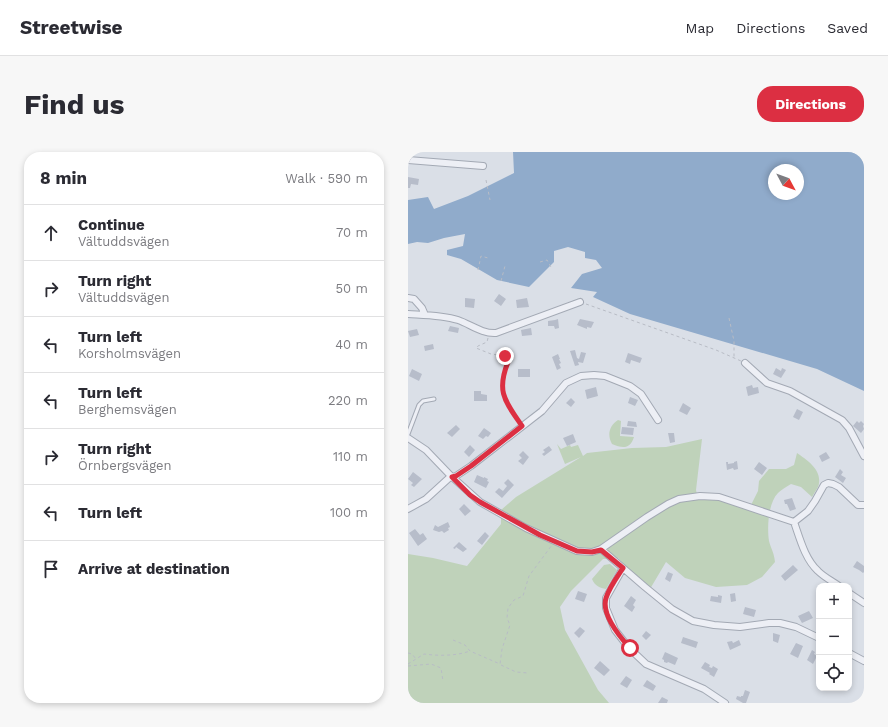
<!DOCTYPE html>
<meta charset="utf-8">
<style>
:root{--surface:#fff;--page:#f7f7f7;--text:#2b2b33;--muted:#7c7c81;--line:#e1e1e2;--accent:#dc2f42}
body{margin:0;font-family:"Work Sans",sans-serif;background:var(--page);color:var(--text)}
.controls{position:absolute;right:12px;bottom:12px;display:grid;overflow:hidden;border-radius:8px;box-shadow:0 2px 6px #0003}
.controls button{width:36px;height:36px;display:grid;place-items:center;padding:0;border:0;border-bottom:1px solid var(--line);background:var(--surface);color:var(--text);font:20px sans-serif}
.compass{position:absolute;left:360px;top:12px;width:36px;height:36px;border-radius:50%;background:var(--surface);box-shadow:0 2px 6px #0003;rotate:131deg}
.stop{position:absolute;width:12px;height:12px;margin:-9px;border:3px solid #dc2f42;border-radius:50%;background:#fff}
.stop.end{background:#dc2f42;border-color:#fff;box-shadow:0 1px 4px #0008}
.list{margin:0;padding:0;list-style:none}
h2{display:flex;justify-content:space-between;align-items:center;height:52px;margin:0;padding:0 16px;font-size:17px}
h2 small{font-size:13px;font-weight:400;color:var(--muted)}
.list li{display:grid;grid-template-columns:26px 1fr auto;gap:12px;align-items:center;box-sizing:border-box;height:56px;padding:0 16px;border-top:1px solid var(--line)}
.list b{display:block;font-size:15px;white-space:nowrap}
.list p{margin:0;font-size:13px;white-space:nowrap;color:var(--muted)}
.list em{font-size:13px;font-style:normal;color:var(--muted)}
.icon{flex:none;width:22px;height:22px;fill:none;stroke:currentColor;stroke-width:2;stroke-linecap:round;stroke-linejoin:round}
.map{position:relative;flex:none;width:456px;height:551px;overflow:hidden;border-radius:16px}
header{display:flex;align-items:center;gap:24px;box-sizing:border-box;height:56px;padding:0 20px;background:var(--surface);border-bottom:1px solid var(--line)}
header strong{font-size:19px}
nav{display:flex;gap:22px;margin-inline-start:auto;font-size:14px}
.intro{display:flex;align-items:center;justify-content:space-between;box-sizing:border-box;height:96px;padding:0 24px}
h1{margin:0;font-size:28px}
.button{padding:10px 18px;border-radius:16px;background:var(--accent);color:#fff;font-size:14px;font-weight:700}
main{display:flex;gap:24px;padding:0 24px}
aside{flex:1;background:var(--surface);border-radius:16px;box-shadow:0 2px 6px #0003}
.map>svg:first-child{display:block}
.green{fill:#bfd2ba}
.water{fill:#90abcb;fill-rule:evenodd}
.building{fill:#b7bdca}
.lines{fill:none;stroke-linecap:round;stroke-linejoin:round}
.lane-casing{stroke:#a3a9b4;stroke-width:5}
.street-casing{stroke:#a3a9b4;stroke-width:8}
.path{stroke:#b8bcc5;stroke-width:1;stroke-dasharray:3 3;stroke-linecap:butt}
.lane{stroke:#edeff5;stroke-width:3}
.street{stroke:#edeff5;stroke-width:6}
.route{stroke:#dc2f42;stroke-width:5}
</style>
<header>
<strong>Streetwise</strong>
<nav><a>Map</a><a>Directions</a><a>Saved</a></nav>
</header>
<div class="intro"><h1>Find us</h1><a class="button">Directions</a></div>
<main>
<aside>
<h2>8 min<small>Walk · 590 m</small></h2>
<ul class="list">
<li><svg class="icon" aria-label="ahead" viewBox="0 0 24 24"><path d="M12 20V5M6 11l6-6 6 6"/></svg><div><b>Continue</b><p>Vältuddsvägen</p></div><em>70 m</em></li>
<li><svg class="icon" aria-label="right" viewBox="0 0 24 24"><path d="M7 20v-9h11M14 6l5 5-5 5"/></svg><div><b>Turn right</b><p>Vältuddsvägen</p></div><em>50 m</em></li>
<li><svg class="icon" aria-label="left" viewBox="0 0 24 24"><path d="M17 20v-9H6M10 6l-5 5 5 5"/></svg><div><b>Turn left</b><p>Korsholmsvägen</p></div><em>40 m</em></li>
<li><svg class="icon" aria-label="left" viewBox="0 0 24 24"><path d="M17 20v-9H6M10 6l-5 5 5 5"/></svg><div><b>Turn left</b><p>Berghemsvägen</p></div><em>220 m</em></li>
<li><svg class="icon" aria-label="right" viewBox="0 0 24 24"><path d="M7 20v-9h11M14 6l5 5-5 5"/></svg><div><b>Turn right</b><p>Örnbergsvägen</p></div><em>110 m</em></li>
<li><svg class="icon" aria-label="left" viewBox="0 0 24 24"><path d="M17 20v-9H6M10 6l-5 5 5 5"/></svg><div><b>Turn left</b></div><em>100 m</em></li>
<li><svg class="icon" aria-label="arrive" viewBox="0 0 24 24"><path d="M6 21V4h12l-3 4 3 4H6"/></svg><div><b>Arrive at destination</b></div></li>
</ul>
</aside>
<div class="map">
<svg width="456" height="551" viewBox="0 0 456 551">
<rect width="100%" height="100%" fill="#dadfe7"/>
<path class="green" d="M210 268 213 269 212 284 226 285C222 298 214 296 204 292 199 283 201 274 210 268Z
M294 287 288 338 290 347H309L341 357 350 339 351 329 361 317H378L386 313 389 301C399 308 413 317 411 331 411 335 406 341 404 345L393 335 383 332C378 335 373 338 370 341 360 351 359 376 361 389 363 397 366 400 367 410L354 425 339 433 308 435 277 426 258 410 242 437 235 432 210 406 195 407 163 439 152 455 157 478 190 538 201 551H0V402L25 406 59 414 93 372V358L108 345 173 305 157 312 149 292 153 297 162 293 163 295 170 293 175 304 179 301 224 296 258 295Z
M202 412 209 418 198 437C192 436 187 434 184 427L196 413Z"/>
<path class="water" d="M105 0H456V239L409 217 222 162 185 145 189 140 163 136 174 122 194 116 188 108 177 106V100L160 95 146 99V110L121 135 89 128 53 107 39 103V98L55 94 57 82 36 86 20 91 9 90 0 92V48L20 45 26 57 60 44 106 21ZM366 18H390V42H366Z"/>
<path class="building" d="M0 25 11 27 10 33 3 32 2 36H0Z
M91 142 98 147 93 154 86 149Z
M57 146 67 147 66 156 57 155Z
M119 146 121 155 109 156 108 148Z
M150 167 151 176 147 177 146 174H140V169L147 168Z
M172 167 186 170 183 176 179 175V177L169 173Z
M42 174 51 176 50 181 40 179Z
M123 176 124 183 114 184 113 178Z
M9 177 11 183 2 185 0 179Z
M25 192 26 197 17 199 16 194Z
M167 198 169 206 171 207 173 200 178 201 175 211 170 210 171 213 167 214 162 199Z
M220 201 234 206 232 211 223 208 222 212 217 210Z
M150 202 152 207H151L153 211 151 212 153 216 149 218 144 205Z
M368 216 373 219 374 216 378 218 373 226 365 222Z
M4 217 14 222 11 229 1 224Z
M110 217H122V225H110Z
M344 233 345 236 350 235 351 241 340 244 338 235Z
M188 235 190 244 179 247 177 238Z
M66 239H73V242L79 243V249H66Z
M222 245 230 248 227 254 220 251Z
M163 246 167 250 163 255 158 251Z
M275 251 283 256 279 263 271 259Z
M389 257 395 260 391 268 385 265Z
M220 269 228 270 229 275 219 274Z
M449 269 451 271 453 269 456 272 455 274 456 277 453 281 445 274Z
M48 273 52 277 44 285 39 281Z
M214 275 226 276 225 283 213 282Z
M76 276 83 281 80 285 78 284 75 287 70 284Z
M260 281H266L267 290 262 291Z
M165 282 168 290 159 294 155 286Z
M62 293 67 298 61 305 56 300Z
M141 294 144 298 136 304 134 302 137 300 135 298Z
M115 299 121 305 115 313 110 309 114 306 111 303Z
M418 300 422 306 414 310 411 304Z
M329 309 330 317 326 318 325 316 319 318 318 310H320V312L326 311V310Z
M351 310 359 316 354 323 346 317Z
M432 317 435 320 433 323 438 326 435 331 427 325Z
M5 320 14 327 6 335 3 333 5 331 0 327Z
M69 323 76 326V325L80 327 79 329 81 330 78 336 66 330Z
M100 327 106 333 94 346 87 340 91 336 95 339 99 334 96 331Z
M384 346 388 357 382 359 379 352H377L376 348Z
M56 352 63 359 57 364 51 357Z
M40 370 42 375 40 376 41 378 36 381 34 379 31 380 25 378 27 373 30 375Z
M7 377 12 383 15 381 19 387 10 394 1 381Z
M77 380 81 384 74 393 69 389Z
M51 390 59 397 55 400 48 395 47 397 45 396Z
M449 409 456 414V420L455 421 451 418 445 415Z
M385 413 390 418 377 429 373 424Z
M260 420 265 422 262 430 257 427Z
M170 439 179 442 176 450 167 447Z
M327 441 328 449 323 450 322 442Z
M310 443 314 444 313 451 302 449 303 444 310 445Z
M223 444 228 448 225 453 227 455 224 460 216 454Z
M337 455 348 458 346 465 335 462Z
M401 459 405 466 394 471 390 464Z
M172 475 177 479 171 486 166 481Z
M238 479 243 483 238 488 234 484Z
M365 481 372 483 370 491 365 489Z
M275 485 290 490 288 496 273 491Z
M331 488 333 493 322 498 319 490 324 489 325 491Z
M388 491 395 494 390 506 382 502Z
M404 498 407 500 406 502 409 504 405 512 399 508Z
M257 500 270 506 267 513 260 510 259 511 256 510V508L254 507Z
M192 509 202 518 196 524 186 516Z
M297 510 302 513 301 515 304 516 305 514 310 517 306 525 301 522 302 521 293 516Z
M218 524 224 528 219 536 212 532Z
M239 528 248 534 245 539 235 534Z
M337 538 342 540 338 551H335L328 547 329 544 333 545V544H335Z
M254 545 260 548 259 551H250Z"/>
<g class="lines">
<g class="lane-casing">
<path id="lane" d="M0 282 11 253 15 249 26 247"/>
</g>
<g class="street-casing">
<path id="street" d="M0 8 75 14
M0 146 6 147 14 156 17 163
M0 162C16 163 34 163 50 168 62 172 74 182 88 181L172 150
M337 211 359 231 382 239 434 268 441 276 456 304
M0 286 18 298 42 323 72 350 118 376 169 399 184 400 193 397 239 365 260 352 271 347 292 344 311 345 386 370 400 359 407 349 416 333 420 331 425 332 431 335 450 353H456
M0 357 18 347 41 326 48 324 63 314 134 259 158 231 173 224 186 223 197 224 222 234 233 242 250 268
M386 370C392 387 397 407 410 419 416 425 424 429 431 434
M193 397 237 435 264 457 285 469 306 473 332 475 361 471H372L388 475 411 486
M215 416 198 446V456L207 478 221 496 238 512 296 537 317 551
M441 441 456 451
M441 501 456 509"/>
</g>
<path class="path" d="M78 28 82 48
M132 110 139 108 144 117
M70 118 73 104 80 106
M93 129 97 114
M178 152 308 198 333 209
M321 166 326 189V205
M80 186 79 190 70 194 68 196 83 202 97 204C102 211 93 225 94 235 95 248 103 258 111 269
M45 488 57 493 62 499 92 512 94 497 102 473 99 466 100 456 106 448 115 444 121 424 144 393
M0 501 4 502 8 507
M0 512 16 502C31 504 48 504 62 499
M93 513 108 520 120 521
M0 514 23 512 33 516 35 529"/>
<use href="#lane" class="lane"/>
<use href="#street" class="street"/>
</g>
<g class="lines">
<path class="route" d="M97 204 100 210C88 240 97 249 114 274L63 314 48 324 44 325 62 343 72 350 132 383 169 399 184 400 193 398 215 416C209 425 201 436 198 446 193 462 212 485 222 496"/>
</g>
</svg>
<div class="controls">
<button>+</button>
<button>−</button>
<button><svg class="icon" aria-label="locate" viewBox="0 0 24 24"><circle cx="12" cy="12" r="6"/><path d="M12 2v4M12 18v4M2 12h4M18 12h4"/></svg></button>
</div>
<svg class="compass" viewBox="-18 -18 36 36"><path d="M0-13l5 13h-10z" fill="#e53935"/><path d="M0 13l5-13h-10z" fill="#7c7c81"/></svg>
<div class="stop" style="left:222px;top:496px"></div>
<div class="stop end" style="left:97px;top:204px"></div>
</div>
</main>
